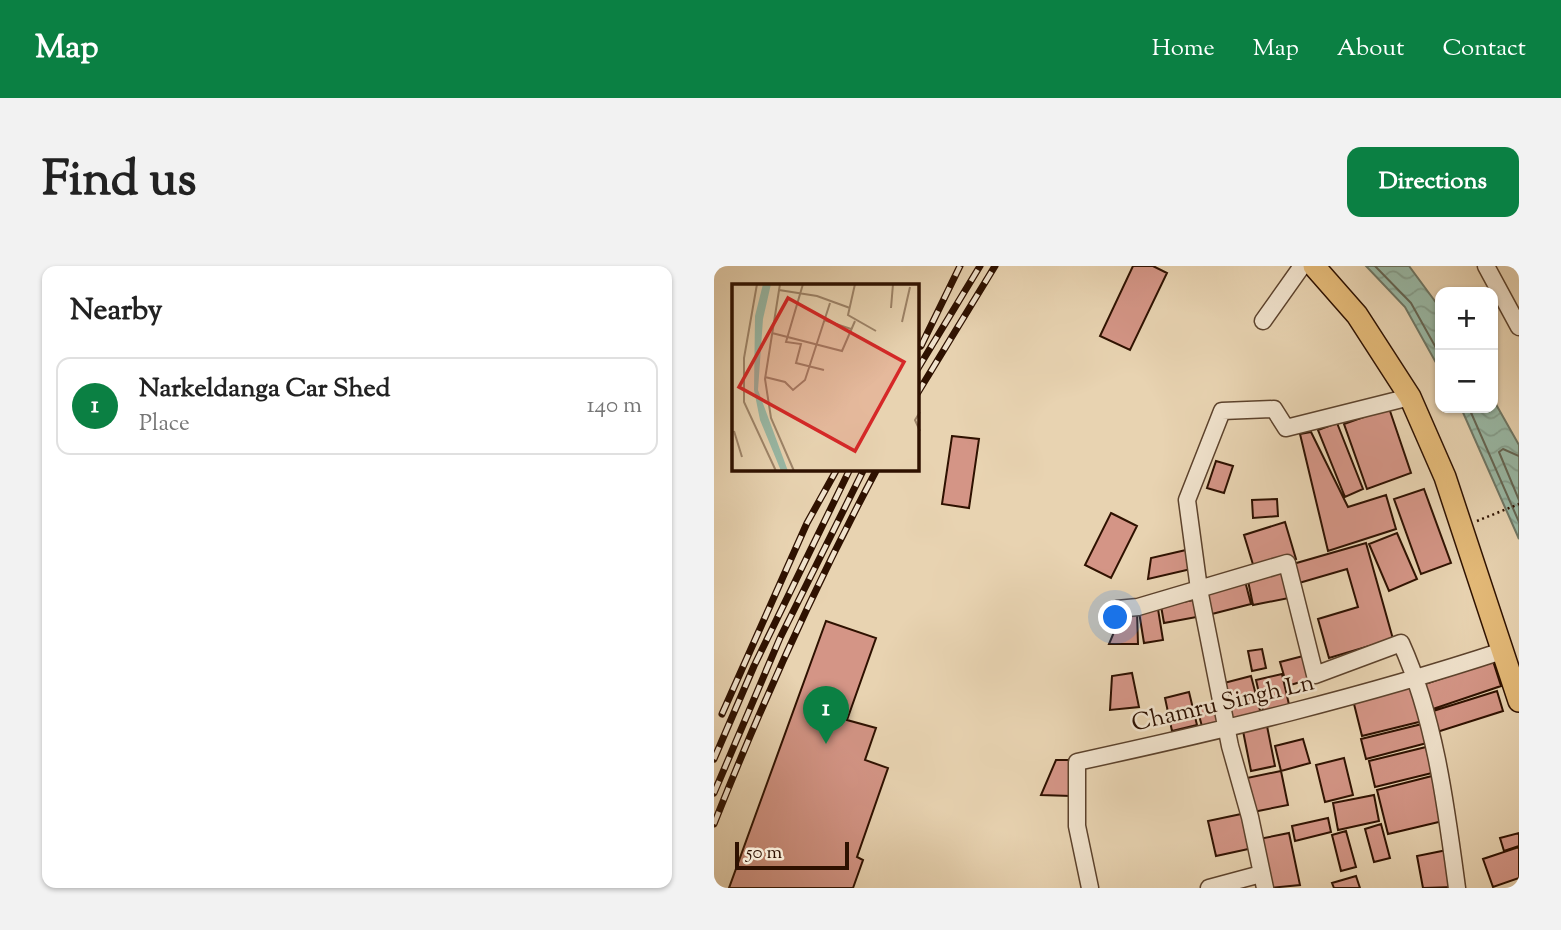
<!DOCTYPE html>
<meta charset="utf-8">
<style>
:root{--surface:#fff;--page:#f2f2f2;--text:#222;--muted:#767676;--line:#e0e0e0;--accent:#0b8043}
body{margin:0;font-family:"Sorts Mill Goudy",serif;background:var(--page);color:var(--text)}
.controls{position:absolute;right:21px;top:21px;display:grid;overflow:hidden;border-radius:14px;box-shadow:0 2px 5px #0004}
.controls button{width:63px;height:63px;display:grid;place-items:center;padding:0;border:0;border-bottom:2px solid var(--line);background:var(--surface);color:var(--text);font:35px sans-serif}
.scale{position:absolute;left:21px;bottom:18px;width:114px;box-sizing:border-box;padding-left:7px;border:4px solid #2e1100;border-top:0;font-size:19px;line-height:24px;white-space:nowrap;color:#2e1100;-webkit-text-stroke:5px #f0e2cc;paint-order:stroke}
.you{position:absolute;left:402px;top:352px;width:24px;height:24px;margin:-18px;border:5px solid #fff;border-radius:50%;background:#1a73e8;box-shadow:0 0 0 10px #1a73e833}
.badge{display:grid;place-items:center;width:46px;height:46px;border-radius:50%;background:var(--accent);color:#fff;font-size:23px;font-weight:700}
.pin{position:absolute;translate:-50% -58px;filter:drop-shadow(0 2px 4px #0008)}
.pin::after{content:'';position:absolute;top:37px;width:24px;height:21px;background:inherit;clip-path:polygon(0 0,100% 0,50% 100%)}
.list{margin:0;padding:0;list-style:none}
h2{display:flex;justify-content:space-between;align-items:center;height:91px;margin:0;padding:0 28px;font-size:30px}
h2 small{font-size:23px;font-weight:400;color:var(--muted)}
.list li{display:grid;grid-template-columns:46px 1fr auto;gap:21px;align-items:center;box-sizing:border-box;height:98px;margin:0 14px 14px;padding:0 14px;border:2px solid var(--line);border-radius:14px}
.list b{display:block;font-size:26px;white-space:nowrap}
.list p{margin:0;font-size:23px;white-space:nowrap;color:var(--muted)}
.list em{font-size:23px;font-style:normal;color:var(--muted)}
.map{position:relative;flex:none;width:805px;height:622px;overflow:hidden;border-radius:14px}
header{display:flex;align-items:center;gap:42px;box-sizing:border-box;height:98px;padding:0 35px;background:var(--accent);color:#fff}
header strong{font-size:33px}
nav{display:flex;gap:38px;margin-inline-start:auto;font-size:24px}
.intro{display:flex;align-items:center;justify-content:space-between;box-sizing:border-box;height:168px;padding:0 42px}
h1{margin:0;font-size:49px}
.button{padding:18px 32px;border-radius:14px;background:var(--accent);color:#fff;font-size:24px;font-weight:700}
main{display:flex;gap:42px;padding:0 42px}
aside{flex:1;background:var(--surface);border-radius:14px;box-shadow:0 2px 5px #0004}
.map>svg:first-child{display:block}
.water{fill:url(#water-waves);stroke:#6e7664;stroke-width:2}
.lines{fill:none;stroke-linecap:round;stroke-linejoin:round}
.shore{stroke:#646553;stroke-width:2}
.building{fill:#d49586;stroke:#2e1100;stroke-width:2}
.minor-casing{stroke:#5c422c;stroke-width:19}
.major-casing{stroke:#2e1100;stroke-width:24}
.path{stroke:#2e1100;stroke-width:2.5;stroke-dasharray:2 3.5;stroke-linecap:butt}
.minor{stroke:#f0e2cc;stroke-width:16}
.major{stroke:#e4ba78;stroke-width:21}
.rail-casing{stroke:#2e1100;stroke-width:7}
.rail{stroke:#f0e2cc;stroke-width:4.5;stroke-dasharray:13;stroke-linecap:butt}
.labels{text-anchor:middle;dominant-baseline:central;stroke-width:5;stroke-linejoin:round;paint-order:stroke}
.street-label{font-size:24px;fill:#2e1100;stroke:#f0e2cc}
.inset-road{fill:none;stroke:#9e856a;stroke-width:2}
.view{fill:#d62828;fill-opacity:0.15;stroke:#d62828;stroke-width:3.5}
.inset-edge{fill:none;stroke:#2e1100;stroke-width:3.5}
</style>
<header>
<strong>Map</strong>
<nav><a>Home</a><a>Map</a><a>About</a><a>Contact</a></nav>
</header>
<div class="intro"><h1>Find us</h1><a class="button">Directions</a></div>
<main>
<aside>
<h2>Nearby<small></small></h2>
<ul class="list">
<li><span class="badge">1</span><div><b>Narkeldanga Car Shed</b><p>Place</p></div><em>140 m</em></li>
</ul>
</aside>
<div class="map">
<svg width="805" height="622" viewBox="0 0 805 622">
<defs>
<pattern id="water-waves" width="16" height="10" patternUnits="userSpaceOnUse" patternTransform="scale(1.75)"><rect width="16" height="10" fill="#99b9a6"/><path d="M0 5q4-4 8 0t8 0" fill="none" stroke="#849e8d"/></pattern>
</defs>
<rect width="100%" height="100%" fill="#e8d3b1"/>
<filter id="stains"><feTurbulence type="fractalNoise" baseFrequency=".00286" numOctaves="4"/><feColorMatrix values="0 0 0 0 .2 0 0 0 0 .09 0 0 0 0 .02 0 0 0 .5 -.17"/></filter>
<radialGradient id="worn" r=".72"><stop offset=".6" stop-color="#630" stop-opacity="0"/><stop offset="1" stop-color="#630" stop-opacity=".3"/></radialGradient>
<path class="water" d="M652 0H695L726 42V104L691 41Z
M779 133 805 179V273L747 142H779Z"/>
<g class="lines">
<path class="shore" d="M661 0 697 37 726 89
M755 142 805 256
M805 190 789 183 785 186 805 234"/>
</g>
<path class="building" d="M419 0H439L453 7 416 84 386 70Z
M675 142 697 207 653 223 630 158Z
M623 157 649 223 631 231 604 164Z
M597 166 634 241 672 229 682 263 614 285 586 168Z
M238 170 265 173 255 242 228 238Z
M502 195 519 200 510 227 493 222Z
M710 223 737 297 707 308 680 233Z
M563 233 564 250 539 252 538 234Z
M397 247 423 260 397 312 371 299Z
M571 256 582 293 541 305 530 269Z
M683 267 703 313 675 325 655 278Z
M652 277 679 373 615 392 604 353 644 341 633 303 585 317 579 298Z
M472 284 477 303 434 313 437 292Z
M569 302 575 332 539 339 533 310Z
M531 315 537 338 494 349 489 325Z
M485 333 488 350 450 357 447 340Z
M444 343 449 374 430 377 425 346Z
M423 346 424 378H395L408 347Z
M112 355 162 372 133 454 162 462 151 494 174 502 143 591 149 594 139 622H15Z
M548 383 552 402 538 405 534 385Z
M593 389 600 412 573 420 566 396Z
M779 395 787 420 716 444 708 419Z
M418 407 425 441 396 444 398 410Z
M568 408 576 443 550 449 542 414Z
M537 410 547 448 519 455 510 417Z
M700 419 709 455 648 470 639 434Z
M783 425 789 445 723 466 716 446Z
M475 426 483 459 458 465 451 432Z
M502 437 508 459 489 464 483 442Z
M708 458 713 477 652 493 647 473Z
M553 460 561 500 537 505 529 465Z
M589 473 596 497 567 505 561 480Z
M712 481 718 507 661 521 655 495Z
M630 492 639 529 611 536 602 499Z
M342 494H358L357 530 327 529Z
M567 505 574 539 539 546 533 512Z
M718 510 729 555 674 568 663 524Z
M660 529 665 555 624 564 619 537Z
M532 547 539 582 502 590 494 555Z
M614 552 617 566 581 575 578 560Z
M667 558 676 592 660 596 651 563Z
M632 565 642 601 627 605 618 569Z
M575 567 586 619 555 622 545 573Z
M805 567V580L790 585 786 572Z
M805 581V612L779 621 769 593Z
M733 584 740 621 709 622 703 590Z
M642 610 646 622H620L618 617Z"/>
<g class="lines">
<g class="minor-casing">
<path id="minor" d="M772 0 805 61
M549 55 588 0
M403 343 424 341 573 297 601 409 687 377C721 452 732 540 743 622
M376 622 363 560V496C506 465 648 431 788 385
M495 622 547 608
M551 622 536 551 516 480 485 323 473 234 508 145 560 143 572 162 696 131"/>
</g>
<g class="major-casing">
<path id="major" d="M600 0 643 49 696 131 731 211 805 435"/>
</g>
<path class="path" d="M763 255 805 238"/>
<use href="#minor" class="minor"/>
<use href="#major" class="major"/>
<g class="rail-casing">
<path id="rail" d="M207 80 246 0
M203 104 266 0
M203 128 281 0
M8 448 93 257 123 203
M0 493 40 400 136 203
M0 527 66 372 150 203
M0 558C48 437 102 318 163 203"/>
</g>
<use href="#rail" class="rail"/>
</g>
<g class="labels">
<g class="street-label">
<text transform="translate(509 438) rotate(-13)">Chamru Singh Ln</text>
</g>
</g>
<g transform="translate(18 18)">
<rect width="187" height="187" fill="#e8d3b1"/>
<path d="M39 0 31 35 26 106 56 187H49L28 136 22 106 23 32 31 0Z" fill="#99b9a6"/>
<path class="inset-road" d="M25 0 12 74V118L44 187M48 0 33 95 39 134 62 187M71 0 54 58 69 60 64 79 92 86M123 0 116 31 144 47M47 6 85 12 118 24M159 24 161 0M92 36 119 45M170 38 178 3M40 49 110 67 123 37M33 93 53 98 61 106 73 96 98 19M188 128 183 136 188 147M2 147 10 173"/>
<path class="view" d="M56 14 172 78 123 167 7 103Z"/>
<rect width="187" height="187" class="inset-edge"/>
</g>
<rect width="100%" height="100%" filter="url(#stains)"/>
<rect width="100%" height="100%" fill="url(#worn)"/>
</svg>
<div class="controls">
<button>+</button>
<button>−</button>
</div>
<div class="scale">50 m</div>
<div class="you"></div>
<div class="pin badge" style="left:112px;top:478px">1</div>
</div>
</main>
